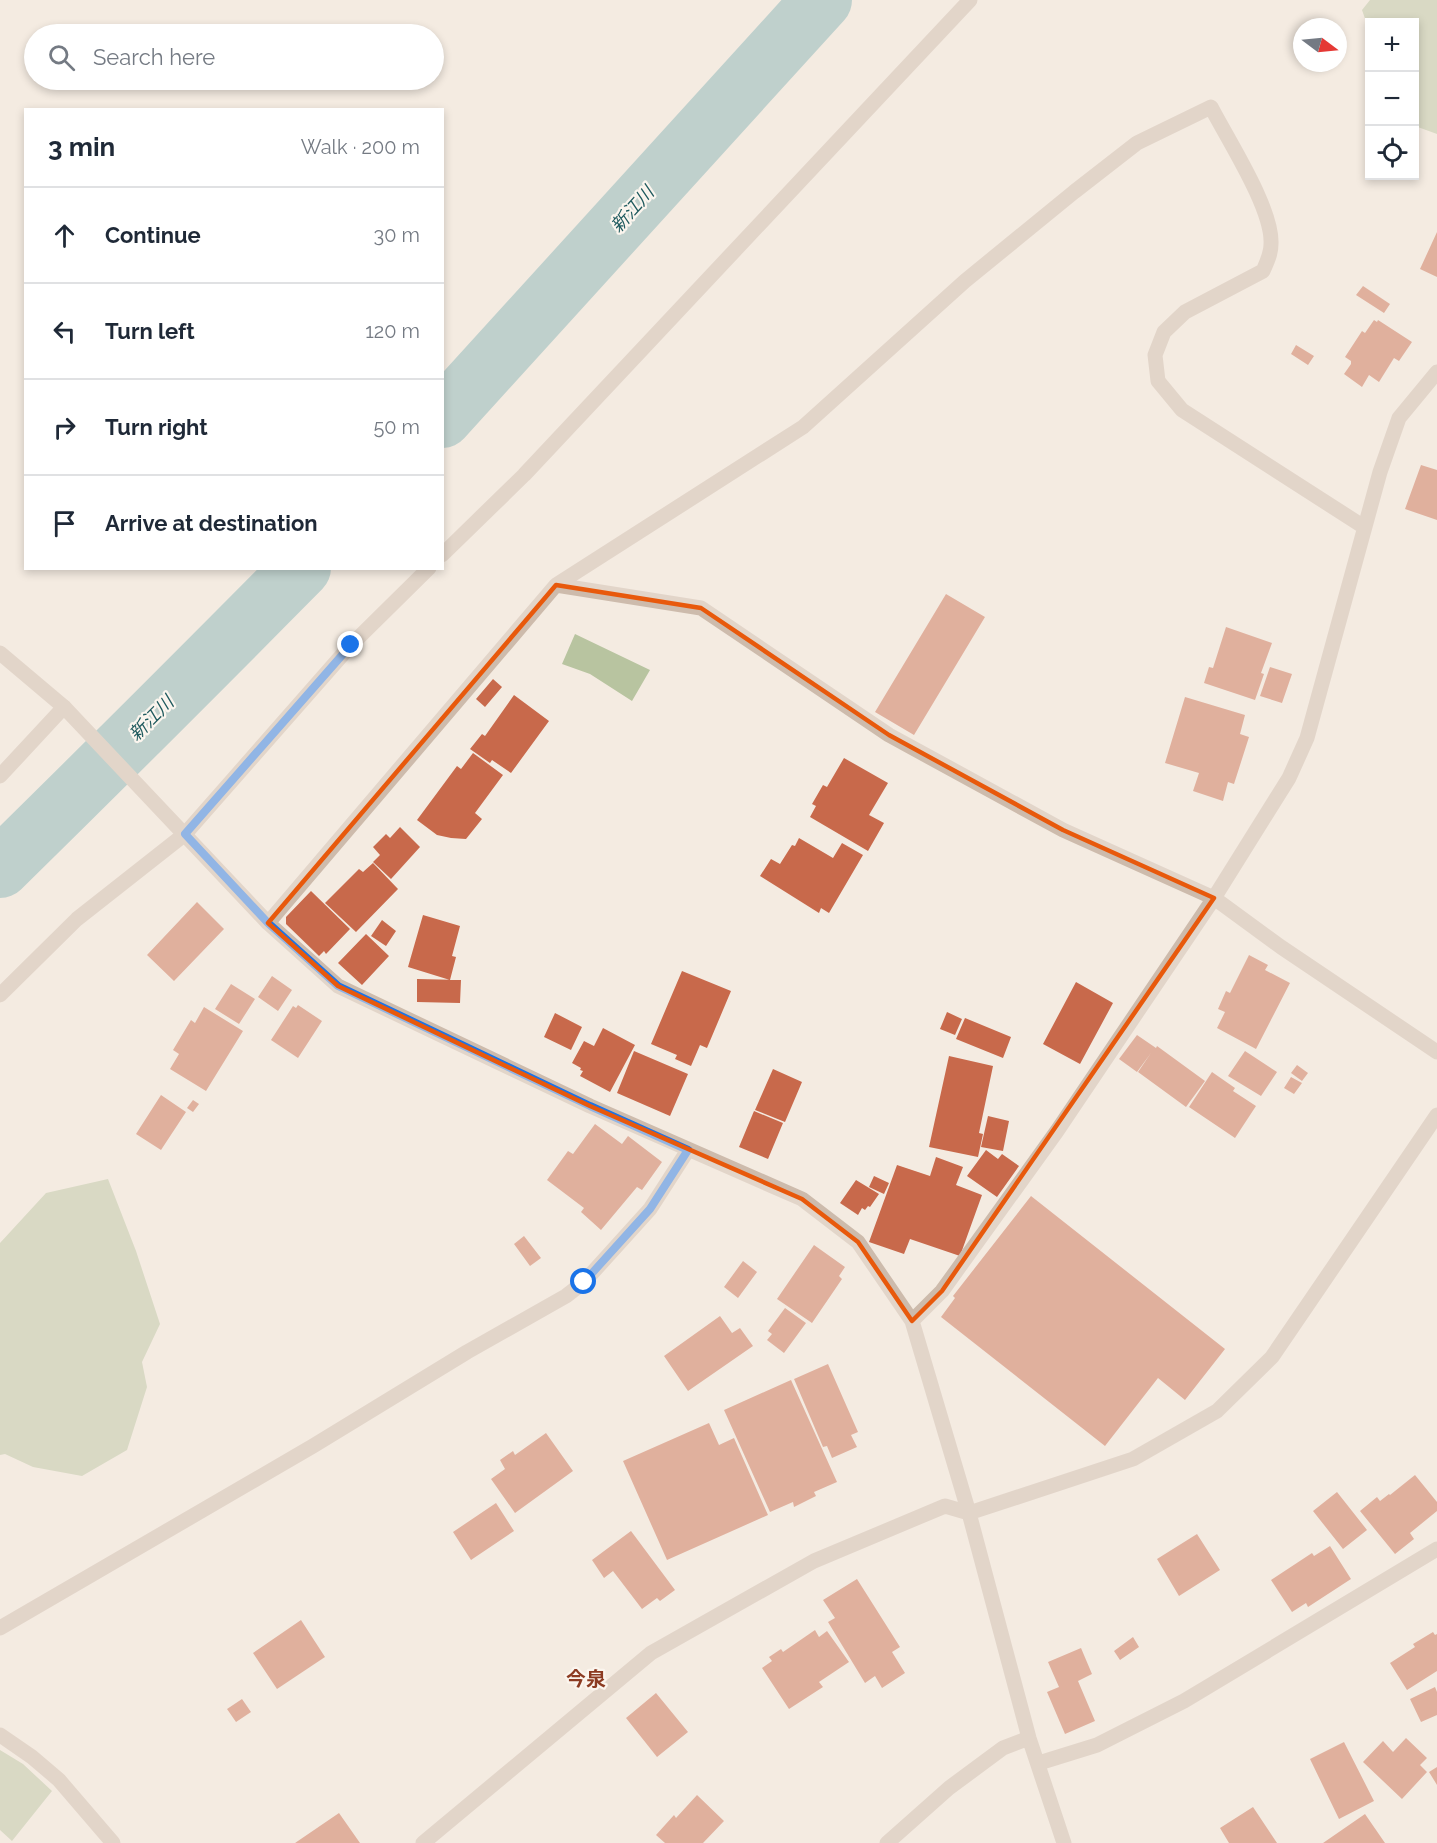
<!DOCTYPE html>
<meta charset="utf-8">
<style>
:root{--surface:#fff;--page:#f2f2f3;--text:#1f2937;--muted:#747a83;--line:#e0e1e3}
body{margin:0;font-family:Raleway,"Noto Sans JP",sans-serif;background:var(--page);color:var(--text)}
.controls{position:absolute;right:18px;top:18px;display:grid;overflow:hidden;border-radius:0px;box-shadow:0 3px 9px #0003}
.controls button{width:54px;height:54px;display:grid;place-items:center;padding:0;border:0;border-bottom:2px solid var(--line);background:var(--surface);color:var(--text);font:30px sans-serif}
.compass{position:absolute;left:1293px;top:18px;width:54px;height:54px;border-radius:50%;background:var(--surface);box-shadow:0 3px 9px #0003;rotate:106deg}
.stop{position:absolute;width:18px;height:18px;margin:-14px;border:4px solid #1a73e8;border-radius:50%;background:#fff}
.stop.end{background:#1a73e8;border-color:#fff;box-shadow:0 2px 6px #0008}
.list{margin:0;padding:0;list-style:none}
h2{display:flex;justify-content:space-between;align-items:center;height:78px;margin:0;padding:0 24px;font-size:26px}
h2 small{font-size:20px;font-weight:400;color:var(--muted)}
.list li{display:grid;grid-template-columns:39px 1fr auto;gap:18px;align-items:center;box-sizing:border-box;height:96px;padding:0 24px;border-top:2px solid var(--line)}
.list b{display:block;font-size:22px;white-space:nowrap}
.list em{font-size:20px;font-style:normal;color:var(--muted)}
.icon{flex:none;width:33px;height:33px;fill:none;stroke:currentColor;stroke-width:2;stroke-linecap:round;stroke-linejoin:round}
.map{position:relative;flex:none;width:1437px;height:1843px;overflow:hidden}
.search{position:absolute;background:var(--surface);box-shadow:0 3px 9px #0003;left:24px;top:24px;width:420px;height:66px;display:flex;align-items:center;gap:15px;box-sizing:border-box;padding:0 21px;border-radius:33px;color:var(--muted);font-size:22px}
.panel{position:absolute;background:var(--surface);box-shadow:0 3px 9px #0003;left:24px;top:108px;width:420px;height:462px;border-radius:0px}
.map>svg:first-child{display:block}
.green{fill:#b8c4a0}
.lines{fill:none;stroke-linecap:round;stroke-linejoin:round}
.river{stroke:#7fb0b2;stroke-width:60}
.building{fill:#c8694b}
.service{stroke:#cdbbac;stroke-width:15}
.minor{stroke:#cdbbac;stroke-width:15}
.route{stroke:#1a73e8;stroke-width:8}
.marked{fill:none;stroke:#e8590c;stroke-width:4.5;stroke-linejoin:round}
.labels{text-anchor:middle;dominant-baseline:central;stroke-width:4.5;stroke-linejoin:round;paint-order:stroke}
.water-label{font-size:18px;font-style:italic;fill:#1f5a5e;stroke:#fbf5ee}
.quarter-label{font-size:20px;font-weight:bold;fill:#8c3b22;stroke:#fbf5ee}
</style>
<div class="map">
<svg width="1437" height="1843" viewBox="0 0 1437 1843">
<rect width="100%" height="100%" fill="#f4ebe1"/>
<path class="green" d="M1370 0H1437V134L1415 126 1414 22H1370L1369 30 1362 10Z
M575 634 650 670 632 701 590 674 562 664Z
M108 1179 136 1251 160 1324 142 1362 147 1387 127 1450 82 1476 33 1467 5 1454 0 1455V1243L46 1193Z
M0 1750 23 1764 52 1791 12 1841 0 1830Z"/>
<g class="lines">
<path class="river" d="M442 418 822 0
M0 868C101 769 201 669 301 568"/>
</g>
<path class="building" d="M1437 232V277L1420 269Z
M1363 286 1390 304 1384 313 1356 295Z
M1374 320 1377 322 1378 320 1412 342 1399 361 1394 358 1379 382 1369 375 1362 387 1344 374 1351 364V361L1345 357 1362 331 1365 333Z
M1296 345 1314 356 1308 365 1291 354Z
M1421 465 1437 470V520L1405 509Z
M946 594 985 617 914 735 875 712Z
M1226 627 1272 643 1261 673 1264 674 1255 700 1204 683 1209 667 1213 668Z
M1270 667 1292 674 1282 703 1260 696Z
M493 679 502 687 485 707 476 699Z
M514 695 549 721 511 773 492 760 490 763 470 749 482 734 485 736Z
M1185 697 1245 715 1240 734 1249 737 1234 784 1228 782 1223 801 1193 791 1199 773 1165 763Z
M473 753 503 775 475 813 482 819 466 839 451 838 437 835 417 820 457 766 461 769Z
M844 758 888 783 869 815 884 823 868 851 810 817 816 806 812 804 823 785 827 787Z
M400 827 420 847 391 879 373 862 380 855 373 847 386 834 390 838Z
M799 838 833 858 842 843 863 855 829 913 821 908 819 913 760 876 771 859 780 864 792 845 795 846Z
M373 863 398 889 356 932 325 903 359 869 363 872Z
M311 891 350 929 326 954 324 951 319 956 286 924V917Z
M197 902 224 929 174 981 147 955Z
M423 915 460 926 452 956 456 957 450 980 408 967Z
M382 920 396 931 386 946 371 936Z
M366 934 389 956 362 985 338 963Z
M1249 955 1268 965 1265 970 1290 983 1256 1049 1217 1028 1225 1012 1218 1009 1226 991 1230 993Z
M682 971 731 991 707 1048 700 1045 691 1066 675 1059 677 1055 651 1044Z
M272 976 292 990 278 1011 258 997Z
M417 979 461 980 460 1003 417 1002Z
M1076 982 1113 1003 1080 1064 1043 1044Z
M231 984 255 999 239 1024 215 1009Z
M298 1005 322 1021 298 1058 271 1040 293 1006 296 1008Z
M204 1007 243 1031 206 1091 170 1069 179 1054 173 1050 191 1020 195 1023Z
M947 1012 962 1019 955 1035 940 1029Z
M555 1013 582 1027 571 1050 544 1037Z
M965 1018 1011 1037 1003 1058 956 1039Z
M603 1028 635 1045 610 1092 580 1076 583 1071 580 1070 581 1068 572 1063 584 1041 594 1046Z
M1137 1035 1156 1048 1157 1046 1205 1081 1186 1107 1138 1072 1151 1053 1137 1072 1119 1059Z
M634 1051 688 1074 670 1116 617 1093Z
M1245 1051 1277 1072 1261 1096 1228 1076Z
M949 1056 993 1066 979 1133 983 1134 978 1157 929 1147Z
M1297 1065 1308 1073 1302 1081 1291 1073Z
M773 1069 802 1082 785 1122 755 1110Z
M1212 1072 1235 1088 1233 1091 1256 1106 1235 1138 1189 1107Z
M1291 1077 1302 1083 1294 1094 1284 1088Z
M161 1095 186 1112 161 1150 136 1134Z
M193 1100 199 1104 193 1112 187 1108Z
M754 1111 783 1123 768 1159 739 1147Z
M988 1116 1009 1121 1003 1151 981 1147Z
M595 1124 622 1144 628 1136 662 1162 642 1190 637 1187 601 1230 581 1212 584 1208 547 1180 568 1151 573 1154Z
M986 1150 998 1159 1002 1154 1019 1166 997 1197 967 1176Z
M936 1157 963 1167 956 1185 982 1195 960 1256 910 1239 904 1254 869 1242 897 1165 930 1176Z
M874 1176 889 1183 884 1194 869 1187Z
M856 1180 879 1194 870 1207 868 1206 865 1210 862 1208 858 1215 840 1203Z
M1031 1196 1225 1349 1185 1400 1158 1378 1105 1446 941 1317 955 1298 953 1296Z
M524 1236 541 1258 530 1266 514 1244Z
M814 1245 845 1267 839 1276 842 1279 812 1323 777 1299Z
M743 1261 757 1272 738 1298 724 1287Z
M785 1308 806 1323 784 1353 767 1340 772 1334 768 1331Z
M720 1316 732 1333 740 1328 753 1346 688 1391 664 1356Z
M828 1364 858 1432 851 1435 857 1447 832 1458 827 1446 823 1447 794 1379Z
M791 1380 837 1482 814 1492 816 1496 794 1507 793 1502 770 1512 724 1410Z
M709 1423 719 1445 734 1438 768 1515 667 1560 623 1461Z
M546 1433 573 1471 515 1513 491 1479 505 1469 500 1460 513 1451 515 1455Z
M1415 1475 1437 1502V1511L1410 1533 1414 1539 1395 1554 1360 1511 1377 1497 1380 1501 1389 1494 1390 1495Z
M1337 1492 1367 1530 1343 1549 1313 1511Z
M496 1503 514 1531 471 1560 453 1532Z
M631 1531 675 1590 660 1601 657 1598 642 1609 613 1571 604 1578 592 1560Z
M1197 1534 1220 1570 1179 1596 1157 1559Z
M1330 1546 1351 1579 1308 1607 1306 1603 1292 1612 1271 1580 1312 1553 1314 1556Z
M857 1579 900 1647 892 1652 905 1673 882 1688 875 1676 865 1683 828 1622 835 1618 823 1600Z
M301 1620 325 1657 277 1689 253 1653Z
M815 1630 819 1637 827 1631 849 1662 819 1682 823 1687 789 1709 762 1668 772 1661 769 1657 781 1649 783 1652Z
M1433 1632 1435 1635 1437 1634V1671L1407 1690 1390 1663 1415 1647 1413 1644Z
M1133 1637 1139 1647 1120 1660 1114 1651Z
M1081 1648 1092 1674 1078 1681 1095 1721 1065 1734 1047 1692 1059 1687 1048 1662Z
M1435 1687 1437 1692V1715L1421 1722 1410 1699Z
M656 1693 688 1732 657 1757 626 1718Z
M242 1699 251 1712 236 1722 227 1709Z
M1406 1738 1427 1758 1420 1765 1427 1772 1402 1799 1363 1762 1383 1741 1393 1752Z
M1344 1742 1374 1801 1339 1819 1310 1759Z
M1437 1767V1785L1429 1772Z
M697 1795 724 1821 703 1843H665L656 1835 674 1815 676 1818Z
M1253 1807 1277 1843H1229L1220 1828Z
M339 1813 360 1843H295Z
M1365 1814 1385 1843H1323Z"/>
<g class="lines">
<path class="service" d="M442 555 524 475 970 0
M0 776 64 707
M0 995 77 919 185 834 351 645 429 568"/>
<path class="minor" d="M556 585 803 427 965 281 1074 192 1137 143 1211 107C1228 140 1273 209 1271 244 1271 254 1267 262 1263 271L1185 312 1164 332 1155 355 1158 381 1182 410 1364 527
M0 653 64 707 268 923 338 986 590 1106 802 1199 858 1242 912 1321 969 1513 1029 1738 1064 1843
M268 923 556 585 701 608 889 735 1063 830 1214 898 1281 947 1437 1052
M912 1321 942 1291 1057 1131 1214 898 1289 778 1307 738 1380 472 1399 418 1437 372
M0 1628 313 1446 467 1352 566 1296 584 1282 650 1209 688 1150
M0 1735 32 1757 59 1780 113 1843
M1039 1763 1097 1745 1184 1701 1437 1549
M423 1843 651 1653 814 1561 945 1506 969 1513 1133 1459 1217 1411 1272 1357 1437 1115
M887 1843 949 1788 1003 1748 1029 1738"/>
</g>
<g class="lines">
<path class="route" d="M351 645 185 834 268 923 338 986 590 1106 688 1150 650 1209 584 1282"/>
</g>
<path d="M0 0H1437V1843H0ZM556 585 701 608 889 735 1063 830 1214 898 942 1291 912 1321 858 1242 802 1199 590 1106 338 986 268 923Z" fill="#f4ebe1" fill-opacity=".55" fill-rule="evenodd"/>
<path class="marked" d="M556 585 701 608 889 735 1063 830 1214 898 942 1291 912 1321 858 1242 802 1199 590 1106 338 986 268 923Z"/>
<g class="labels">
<g class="water-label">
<text transform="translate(632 209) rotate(-48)">新江川</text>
<text transform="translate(151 718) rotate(-45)">新江川</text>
</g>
<g class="quarter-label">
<text x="586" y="1679">今泉</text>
</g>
</g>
</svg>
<div class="controls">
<button>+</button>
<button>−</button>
<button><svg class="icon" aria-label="locate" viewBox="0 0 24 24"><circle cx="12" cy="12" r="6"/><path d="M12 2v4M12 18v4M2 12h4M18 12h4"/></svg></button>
</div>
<svg class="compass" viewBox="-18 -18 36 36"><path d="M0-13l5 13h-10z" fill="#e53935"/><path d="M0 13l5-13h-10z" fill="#747a83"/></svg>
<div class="stop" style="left:584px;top:1282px"></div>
<div class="stop end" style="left:351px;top:645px"></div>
<div class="search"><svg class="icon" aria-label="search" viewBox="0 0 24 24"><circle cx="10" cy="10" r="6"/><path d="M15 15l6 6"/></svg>Search here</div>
<section class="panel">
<h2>3 min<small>Walk · 200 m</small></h2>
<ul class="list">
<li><svg class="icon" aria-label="ahead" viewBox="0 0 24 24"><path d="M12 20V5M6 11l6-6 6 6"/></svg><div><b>Continue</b></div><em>30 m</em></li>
<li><svg class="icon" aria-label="left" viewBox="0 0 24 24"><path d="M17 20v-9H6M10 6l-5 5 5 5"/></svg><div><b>Turn left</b></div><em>120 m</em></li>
<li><svg class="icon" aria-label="right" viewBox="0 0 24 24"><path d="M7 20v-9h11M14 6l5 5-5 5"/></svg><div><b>Turn right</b></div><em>50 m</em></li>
<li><svg class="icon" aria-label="arrive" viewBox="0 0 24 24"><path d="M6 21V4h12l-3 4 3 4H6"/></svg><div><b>Arrive at destination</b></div></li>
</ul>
</section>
</div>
